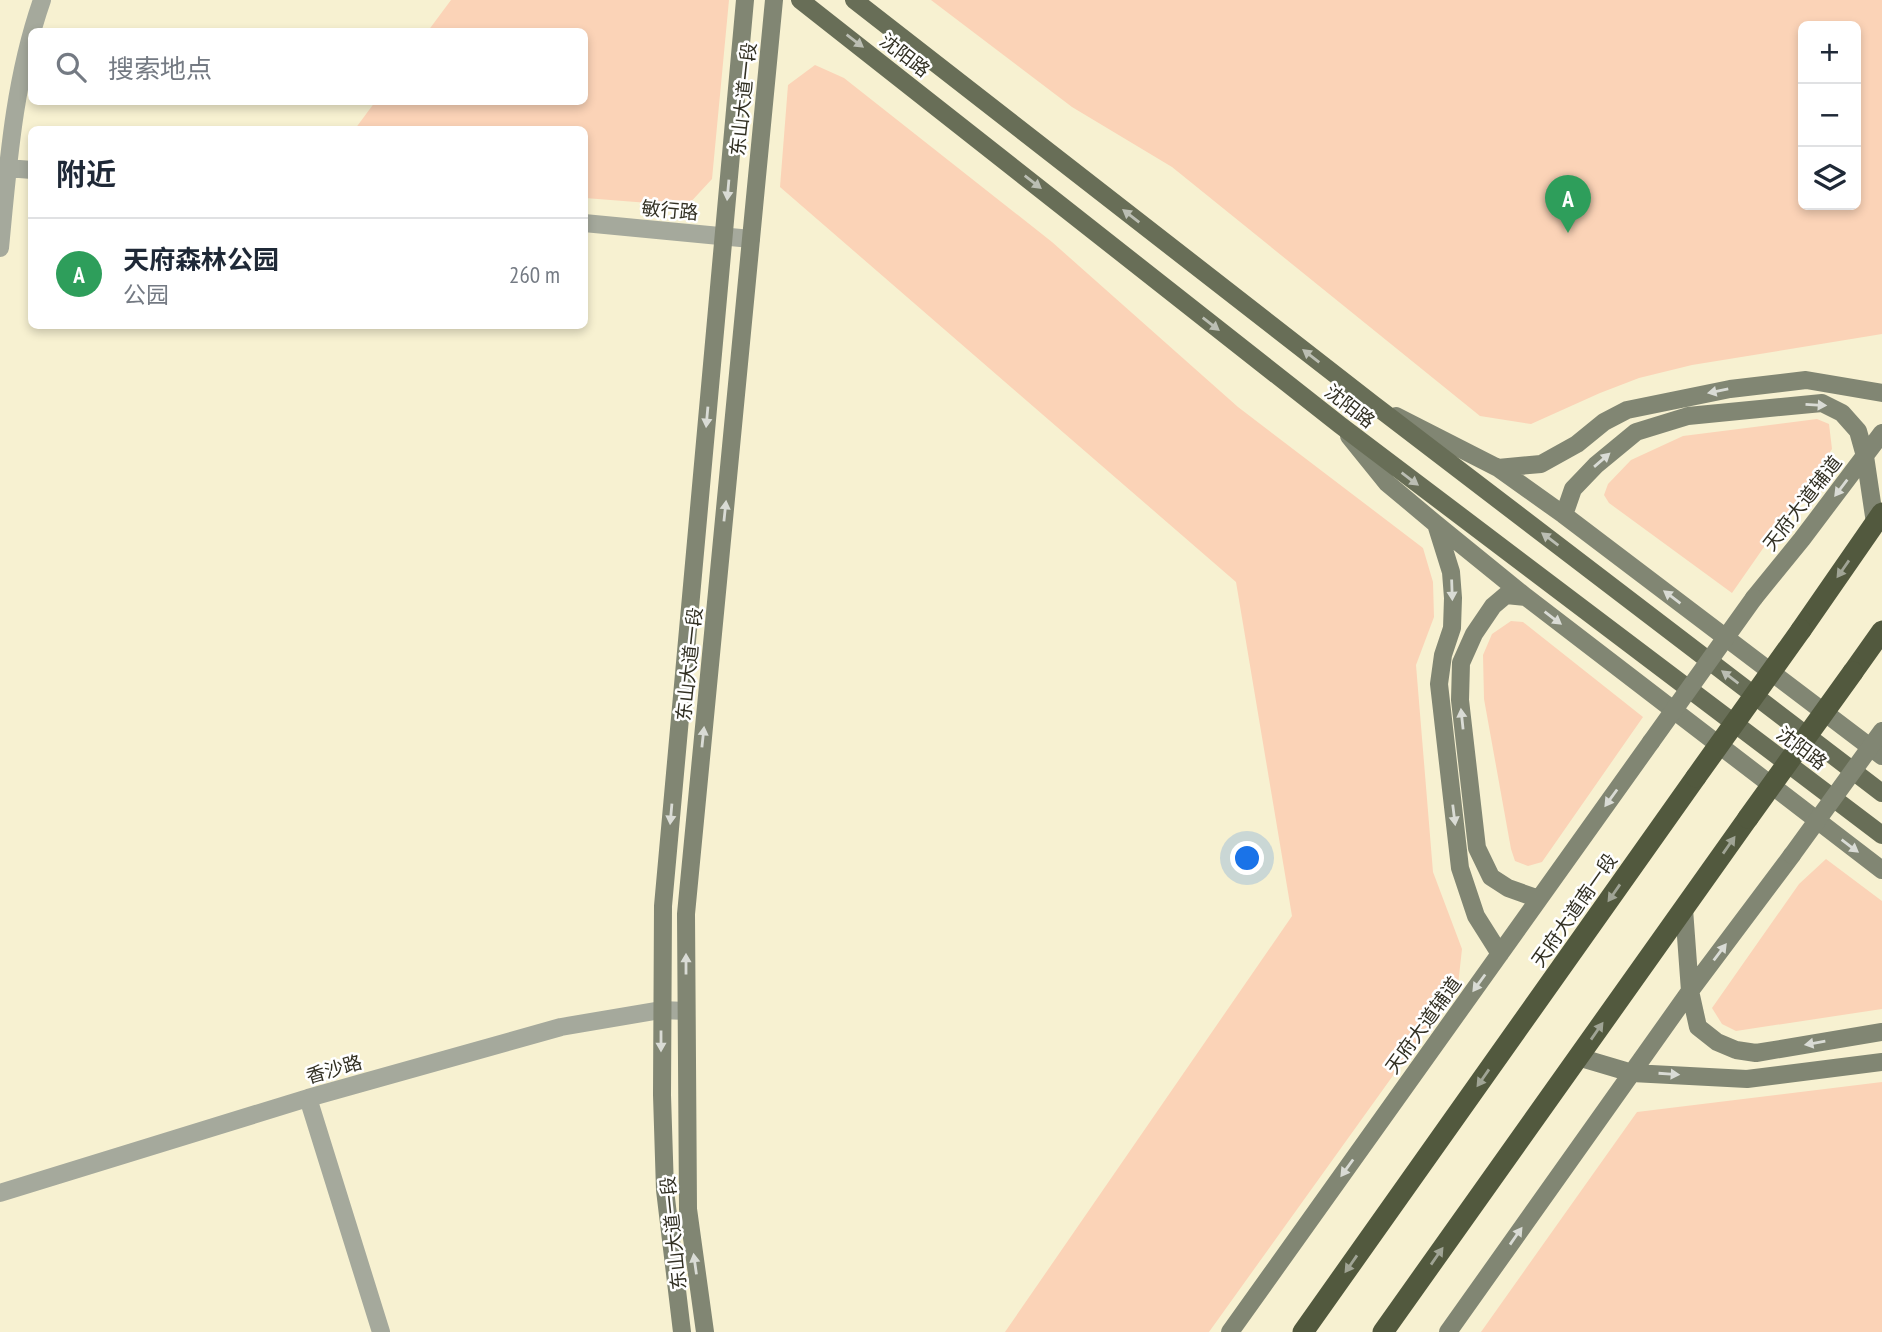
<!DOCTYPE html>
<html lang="zh">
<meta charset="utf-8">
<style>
:root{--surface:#fff;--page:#f2f2f3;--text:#1f2937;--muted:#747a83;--line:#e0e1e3;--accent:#0f766e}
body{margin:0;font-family:"PT Sans Narrow","Noto Sans SC",sans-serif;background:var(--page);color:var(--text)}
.controls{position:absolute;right:21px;top:21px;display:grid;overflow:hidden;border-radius:10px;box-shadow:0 4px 10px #0003}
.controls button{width:63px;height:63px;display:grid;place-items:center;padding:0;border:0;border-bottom:2px solid var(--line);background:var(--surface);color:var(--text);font:35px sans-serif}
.you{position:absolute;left:1248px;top:859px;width:24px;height:24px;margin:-18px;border:5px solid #fff;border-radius:50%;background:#1a73e8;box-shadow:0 0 0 10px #1a73e833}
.badge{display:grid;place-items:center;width:46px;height:46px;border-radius:50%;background:var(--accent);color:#fff;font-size:23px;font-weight:700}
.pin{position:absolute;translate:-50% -58px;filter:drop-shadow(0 2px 4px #0008)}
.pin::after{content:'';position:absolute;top:37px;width:24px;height:21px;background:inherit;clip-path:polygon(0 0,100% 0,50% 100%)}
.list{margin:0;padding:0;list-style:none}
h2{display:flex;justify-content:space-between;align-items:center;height:91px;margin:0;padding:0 28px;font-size:30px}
h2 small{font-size:23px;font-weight:400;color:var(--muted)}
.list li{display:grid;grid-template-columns:46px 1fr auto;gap:21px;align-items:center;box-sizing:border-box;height:112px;padding:0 28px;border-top:2px solid var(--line)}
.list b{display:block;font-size:26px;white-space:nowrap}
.list p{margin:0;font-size:23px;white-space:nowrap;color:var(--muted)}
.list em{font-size:23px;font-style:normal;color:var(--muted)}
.icon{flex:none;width:38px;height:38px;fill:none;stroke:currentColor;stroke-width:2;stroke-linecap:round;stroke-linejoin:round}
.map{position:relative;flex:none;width:1882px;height:1332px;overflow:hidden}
.search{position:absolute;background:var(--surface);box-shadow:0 4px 10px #0003;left:28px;top:28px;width:560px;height:77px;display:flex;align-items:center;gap:18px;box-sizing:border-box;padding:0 24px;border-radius:10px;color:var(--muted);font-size:26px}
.panel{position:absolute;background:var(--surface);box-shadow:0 4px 10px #0003;left:28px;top:126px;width:560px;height:203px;border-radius:10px}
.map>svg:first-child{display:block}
.green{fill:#fbd3b7;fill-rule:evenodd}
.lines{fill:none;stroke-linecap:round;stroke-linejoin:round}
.street{stroke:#a5a99c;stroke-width:18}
.secondary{stroke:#818673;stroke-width:18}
.primary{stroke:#686e57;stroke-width:18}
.highway{stroke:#52593e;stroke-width:21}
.secondary-bridge{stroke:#818673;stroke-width:18}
.highway-bridge{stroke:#52593e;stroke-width:21}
.oneway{fill:#bbbeb3}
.oneway2{fill:#d9dbd5}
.oneway3{fill:#a0a495}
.labels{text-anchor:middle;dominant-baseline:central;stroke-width:5;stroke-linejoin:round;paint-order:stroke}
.street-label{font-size:19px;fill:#323023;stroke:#fff}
</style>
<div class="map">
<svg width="1882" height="1332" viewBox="0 0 1882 1332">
<rect width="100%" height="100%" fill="#f7f1d1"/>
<path class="green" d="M451 0H729L712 179 687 206 585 198 584 130 355 129 375 102H584V32L428 31Z
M931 0H1882V334L1692 365 1639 378 1600 393 1531 424 1480 416 1172 167 1072 107ZM1803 26H1856V205H1803Z
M815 65 844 78 1052 242 1238 407 1423 548 1433 582 1434 617 1416 665 1433 872 1462 949 1458 985 1209 1332H1005L1292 916 1236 582 780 187 788 85Z
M1817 419 1829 424 1832 449 1732 593 1609 503 1604 495 1608 484 1631 460 1683 436Z
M1511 621 1523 622 1643 717 1542 862 1528 866 1515 861 1511 849 1484 699 1483 655 1492 634Z
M1826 859 1882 901V1009L1736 1031 1722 1024 1712 1008 1799 884Z
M1882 1082V1332H1481L1637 1112Z"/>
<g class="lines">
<path class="street" d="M7 168 32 170
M584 223 751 239
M0 248C8 164 14 80 42 0
M308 1098 381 1332
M0 1193 308 1098 561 1027 661 1010 686 1011"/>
<path class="secondary" d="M1396 416 1498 468 1564 515 1882 756
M1349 436 1387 483 1436 524 1526 597 1882 870
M1498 468 1541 464 1577 444 1604 422 1627 410 1730 389 1806 380 1882 393
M1564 515 1573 489 1596 465 1636 432 1688 416 1822 403 1842 413 1858 431 1865 456 1875 523
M1436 524 1451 572 1453 598 1452 628 1443 655 1439 684 1460 868 1476 916 1500 954
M1526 597 1506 595 1493 606 1474 634 1461 663 1460 700 1477 848 1491 877 1508 888 1539 899
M1754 598 1802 539 1882 433
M1684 909 1690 991 1698 1027 1717 1042 1736 1050 1756 1053 1882 1032
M1578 1057 1632 1073 1747 1079 1882 1062
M682 1332 665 1190 662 1095 663 906 745 0
M705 1332 688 1209 686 914 774 0
M1230 1332 1651 742
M1448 1332 1690 991 1792 855"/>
<path class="primary" d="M800 0 1340 425 1882 835
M854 0 1373 404 1882 793"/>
<path class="highway" d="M1801 630 1882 513
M1853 672 1882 631
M1303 1332 1696 777
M1383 1332 1748 818"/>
<path class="secondary-bridge" d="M1651 742 1754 598
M1792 855 1882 731"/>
<path class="highway-bridge" d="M1696 777 1801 630
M1748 818 1853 672"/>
</g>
<defs><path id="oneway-solid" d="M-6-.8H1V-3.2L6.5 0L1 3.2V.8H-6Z" transform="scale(1.75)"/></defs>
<g class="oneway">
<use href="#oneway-solid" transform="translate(855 41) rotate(37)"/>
<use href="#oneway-solid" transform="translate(1033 182) rotate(38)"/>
<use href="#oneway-solid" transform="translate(1131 216) rotate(-142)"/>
<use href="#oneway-solid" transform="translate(1211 324) rotate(38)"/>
<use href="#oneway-solid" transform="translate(1311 356) rotate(-142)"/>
<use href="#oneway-solid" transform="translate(1410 479) rotate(37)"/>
<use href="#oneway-solid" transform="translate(1550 539) rotate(-143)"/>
<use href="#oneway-solid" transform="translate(1730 677) rotate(-143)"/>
</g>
<g class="oneway2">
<use href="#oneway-solid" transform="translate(728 190) rotate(95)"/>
<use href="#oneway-solid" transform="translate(1718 391) rotate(168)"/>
<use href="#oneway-solid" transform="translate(1816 405) rotate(3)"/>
<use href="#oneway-solid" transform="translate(707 417) rotate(95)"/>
<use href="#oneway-solid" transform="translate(1602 460) rotate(-41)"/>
<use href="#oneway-solid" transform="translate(1841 488) rotate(127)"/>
<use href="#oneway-solid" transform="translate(725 511) rotate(-84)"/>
<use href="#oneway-solid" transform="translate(1452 590) rotate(88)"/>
<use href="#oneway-solid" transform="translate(1672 597) rotate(-143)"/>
<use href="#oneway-solid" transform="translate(1553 618) rotate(37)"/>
<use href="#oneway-solid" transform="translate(1462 719) rotate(-96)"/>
<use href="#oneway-solid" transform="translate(703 737) rotate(-84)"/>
<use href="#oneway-solid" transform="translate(1611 798) rotate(126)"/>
<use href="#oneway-solid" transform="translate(671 814) rotate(95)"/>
<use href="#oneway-solid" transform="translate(1454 815) rotate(83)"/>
<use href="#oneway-solid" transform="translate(1850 846) rotate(37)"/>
<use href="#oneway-solid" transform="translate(1720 952) rotate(-53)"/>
<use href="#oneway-solid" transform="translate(686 964) rotate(-90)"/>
<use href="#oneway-solid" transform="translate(1479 983) rotate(126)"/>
<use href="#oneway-solid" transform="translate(661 1041) rotate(90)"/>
<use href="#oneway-solid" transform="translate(1815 1043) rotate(170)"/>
<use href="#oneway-solid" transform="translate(1669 1074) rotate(4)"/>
<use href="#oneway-solid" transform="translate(1347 1168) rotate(126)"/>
<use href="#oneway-solid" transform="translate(1516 1236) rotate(-55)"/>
<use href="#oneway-solid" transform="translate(695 1264) rotate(-98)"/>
</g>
<g class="oneway3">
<use href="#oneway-solid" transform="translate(1843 569) rotate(125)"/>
<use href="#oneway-solid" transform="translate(1729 845) rotate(-55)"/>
<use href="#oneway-solid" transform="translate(1614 893) rotate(125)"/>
<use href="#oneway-solid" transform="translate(1597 1031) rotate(-55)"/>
<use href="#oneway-solid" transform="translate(1483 1078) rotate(125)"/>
<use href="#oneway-solid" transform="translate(1437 1256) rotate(-55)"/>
<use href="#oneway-solid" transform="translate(1351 1264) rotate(125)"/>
</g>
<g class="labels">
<g class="street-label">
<text transform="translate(905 55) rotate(38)">沈阳路</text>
<text transform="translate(743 99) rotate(-84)">东山大道一段</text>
<text transform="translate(670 210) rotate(5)">敏行路</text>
<text transform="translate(1350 406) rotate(38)">沈阳路</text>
<text transform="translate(1802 503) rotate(-52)">天府大道辅道</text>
<text transform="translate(689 664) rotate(-84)">东山大道一段</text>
<text transform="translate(1802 748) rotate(37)">沈阳路</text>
<text transform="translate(1574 910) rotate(-55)">天府大道南一段</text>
<text transform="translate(1423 1025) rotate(-54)">天府大道辅道</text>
<text transform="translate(334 1069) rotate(-16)">香沙路</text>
<text transform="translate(673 1233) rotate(-96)">东山大道一段</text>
</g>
</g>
</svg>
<div class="controls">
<button>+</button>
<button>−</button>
<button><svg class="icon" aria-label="layers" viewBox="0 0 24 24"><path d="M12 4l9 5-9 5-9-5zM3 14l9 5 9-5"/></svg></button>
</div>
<div class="you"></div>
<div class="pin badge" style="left:1568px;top:233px;background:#2e9e5b">A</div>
<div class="search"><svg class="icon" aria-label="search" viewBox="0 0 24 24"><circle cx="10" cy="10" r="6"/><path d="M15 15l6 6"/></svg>搜索地点</div>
<section class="panel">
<h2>附近<small></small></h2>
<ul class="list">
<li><span class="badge" style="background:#2e9e5b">A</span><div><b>天府森林公园</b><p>公园</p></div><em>260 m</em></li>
</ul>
</section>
</div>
